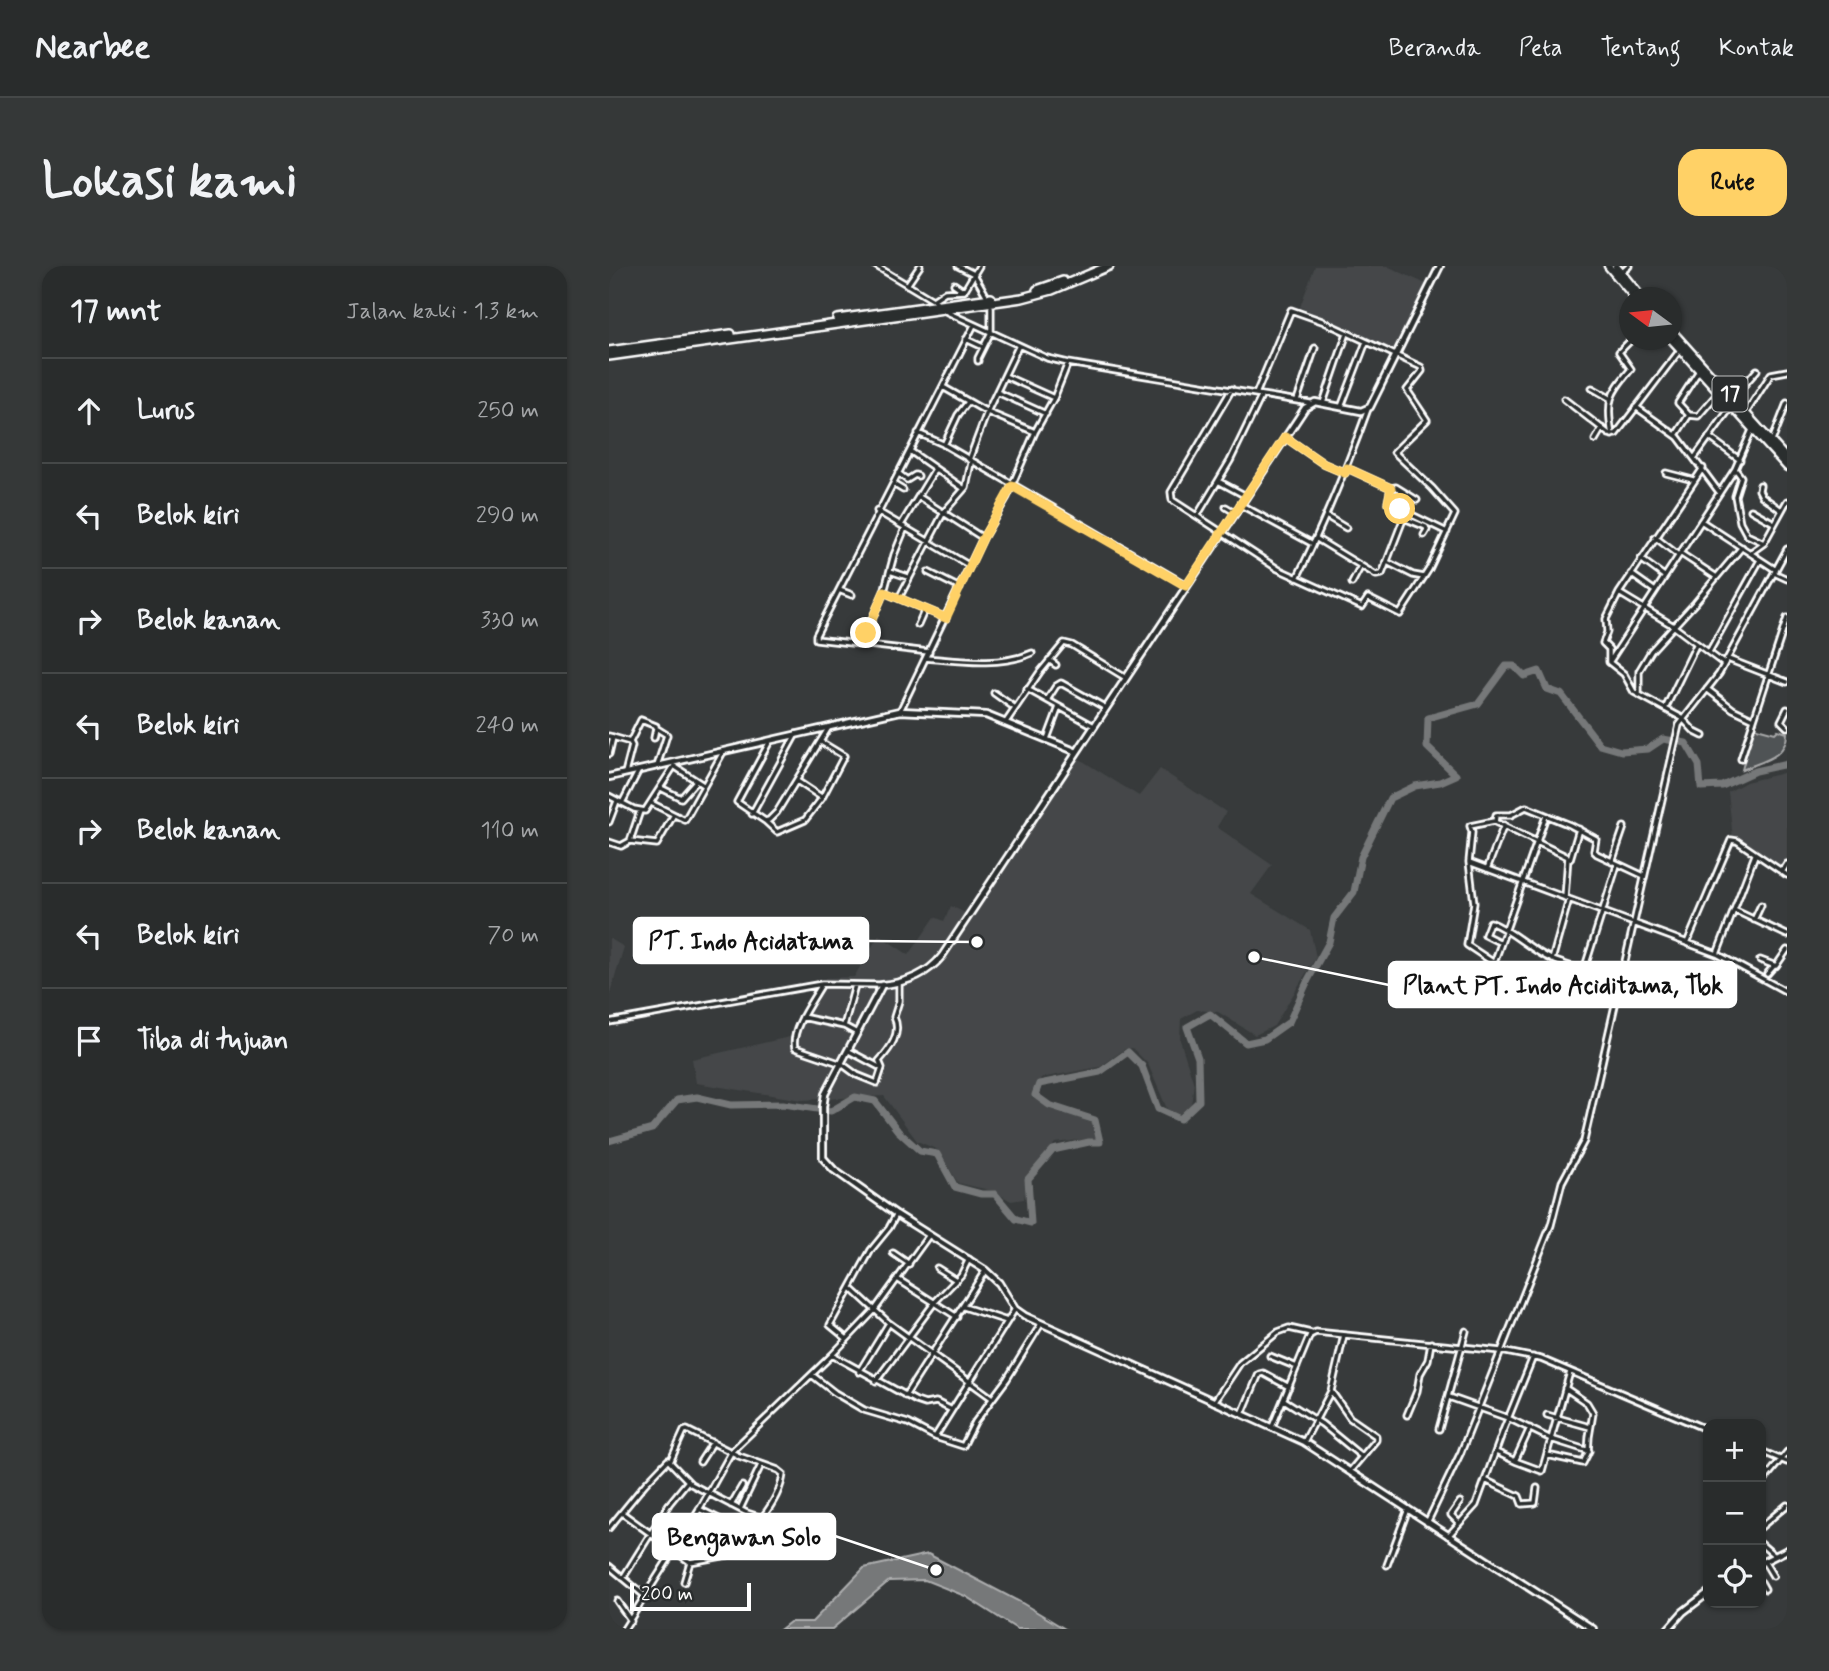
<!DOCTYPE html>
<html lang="id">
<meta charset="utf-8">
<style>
:root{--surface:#292c2c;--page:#353838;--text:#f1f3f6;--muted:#a5a7a9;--line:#454848;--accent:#ffd166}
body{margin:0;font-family:Mynerve,sans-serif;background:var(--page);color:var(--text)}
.controls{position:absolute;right:21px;bottom:21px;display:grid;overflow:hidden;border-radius:14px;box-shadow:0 2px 5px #0004}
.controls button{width:63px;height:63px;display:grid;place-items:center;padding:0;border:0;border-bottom:2px solid var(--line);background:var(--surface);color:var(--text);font:35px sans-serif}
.compass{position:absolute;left:1010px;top:21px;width:63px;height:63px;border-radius:50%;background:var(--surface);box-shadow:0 2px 5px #0004;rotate:285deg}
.scale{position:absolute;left:21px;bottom:18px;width:121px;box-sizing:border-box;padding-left:7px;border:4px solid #fff;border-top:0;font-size:19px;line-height:24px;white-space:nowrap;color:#fff;-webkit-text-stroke:5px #2a2d2e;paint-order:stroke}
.stop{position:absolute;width:21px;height:21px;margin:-16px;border:5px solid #ffd166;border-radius:50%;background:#fff}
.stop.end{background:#ffd166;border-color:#fff;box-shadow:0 2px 7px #0008}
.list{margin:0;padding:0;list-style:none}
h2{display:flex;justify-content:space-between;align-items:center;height:91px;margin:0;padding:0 28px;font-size:30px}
h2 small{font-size:23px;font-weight:400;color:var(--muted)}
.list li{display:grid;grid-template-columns:46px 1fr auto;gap:21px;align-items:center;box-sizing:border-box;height:105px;padding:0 28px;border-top:2px solid var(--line)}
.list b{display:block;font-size:26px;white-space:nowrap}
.list em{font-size:23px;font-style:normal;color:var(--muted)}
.icon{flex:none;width:38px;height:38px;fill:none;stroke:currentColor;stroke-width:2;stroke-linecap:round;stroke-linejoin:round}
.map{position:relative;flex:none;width:1178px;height:1363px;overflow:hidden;border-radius:21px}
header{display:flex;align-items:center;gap:42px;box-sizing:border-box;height:98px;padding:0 35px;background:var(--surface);border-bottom:2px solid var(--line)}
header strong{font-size:33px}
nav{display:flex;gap:38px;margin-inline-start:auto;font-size:24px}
.intro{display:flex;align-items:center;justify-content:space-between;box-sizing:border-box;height:168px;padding:0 42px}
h1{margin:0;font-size:49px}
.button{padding:18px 32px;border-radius:21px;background:var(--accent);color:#111;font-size:24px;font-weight:700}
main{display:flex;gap:42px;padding:0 42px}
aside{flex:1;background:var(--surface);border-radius:21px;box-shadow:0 2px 5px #0004}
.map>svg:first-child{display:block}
.built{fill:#444748}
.green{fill:#505354;stroke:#a8a9aa;stroke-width:2}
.water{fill:#767879;stroke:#adaeaf;stroke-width:2}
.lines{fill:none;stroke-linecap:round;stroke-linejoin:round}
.river{stroke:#767879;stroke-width:7}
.minor-casing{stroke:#fff;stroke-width:9}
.tertiary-casing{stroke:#fff;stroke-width:10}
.trunk-casing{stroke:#fff;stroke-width:11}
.motorway-casing{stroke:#fff;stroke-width:12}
.minor{stroke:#2a2d2e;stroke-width:3.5}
.tertiary{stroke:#2a2d2e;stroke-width:4.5}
.trunk{stroke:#2a2d2e;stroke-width:6}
.motorway{stroke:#2a2d2e;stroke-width:7}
.route{stroke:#ffd166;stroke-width:9}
.labels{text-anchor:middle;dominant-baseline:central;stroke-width:7;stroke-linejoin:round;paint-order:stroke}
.shield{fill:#2a2d2e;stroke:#bfc0c0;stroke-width:2}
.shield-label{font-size:21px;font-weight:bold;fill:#fff}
.leader{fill:none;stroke:#fff;stroke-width:2.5}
.callout-dot{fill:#fff;stroke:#2a2d2e;stroke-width:2.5}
.callout{fill:#fff;stroke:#fff;stroke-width:2.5}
.callout-label{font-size:24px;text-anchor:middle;font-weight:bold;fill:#111}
</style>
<header>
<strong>Nearbee</strong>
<nav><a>Beranda</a><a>Peta</a><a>Tentang</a><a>Kontak</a></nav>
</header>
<div class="intro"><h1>Lokasi kami</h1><a class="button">Rute</a></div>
<main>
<aside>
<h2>17 mnt<small>Jalan kaki · 1.3 km</small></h2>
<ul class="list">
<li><svg class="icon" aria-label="ahead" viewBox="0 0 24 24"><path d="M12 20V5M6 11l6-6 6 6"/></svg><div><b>Lurus</b></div><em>250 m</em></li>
<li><svg class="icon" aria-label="left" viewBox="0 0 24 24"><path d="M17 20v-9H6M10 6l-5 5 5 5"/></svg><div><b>Belok kiri</b></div><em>290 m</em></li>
<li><svg class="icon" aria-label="right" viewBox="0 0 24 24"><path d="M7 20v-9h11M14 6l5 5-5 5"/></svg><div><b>Belok kanan</b></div><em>330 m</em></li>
<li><svg class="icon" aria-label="left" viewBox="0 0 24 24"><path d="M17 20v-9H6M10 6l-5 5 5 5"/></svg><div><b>Belok kiri</b></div><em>240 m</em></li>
<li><svg class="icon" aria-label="right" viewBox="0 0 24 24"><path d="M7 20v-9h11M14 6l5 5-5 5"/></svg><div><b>Belok kanan</b></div><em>110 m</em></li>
<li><svg class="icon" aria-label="left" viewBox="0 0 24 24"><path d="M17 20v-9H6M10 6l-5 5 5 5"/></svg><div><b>Belok kiri</b></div><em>70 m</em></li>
<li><svg class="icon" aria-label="arrive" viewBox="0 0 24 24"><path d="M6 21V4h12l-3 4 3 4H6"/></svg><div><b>Tiba di tujuan</b></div></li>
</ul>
</aside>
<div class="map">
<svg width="1178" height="1363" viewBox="0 0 1178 1363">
<rect width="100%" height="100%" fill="#373a3b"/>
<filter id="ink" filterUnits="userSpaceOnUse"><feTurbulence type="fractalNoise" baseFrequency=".0143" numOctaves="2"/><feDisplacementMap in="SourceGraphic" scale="14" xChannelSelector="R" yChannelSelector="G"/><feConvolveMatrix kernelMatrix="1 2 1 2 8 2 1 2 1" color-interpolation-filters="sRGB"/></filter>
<g filter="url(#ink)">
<path class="built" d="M706 0H778L817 18 789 86 691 41Z
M469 492 530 530 551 503 617 546 608 561 663 599 642 628 701 664 707 691 665 760 646 769 609 746 588 744 572 753 571 774 585 818 582 839 569 849 558 843 539 798 523 782 516 783 491 801 432 812 423 832 485 858 488 872 446 877 418 912 415 933 402 935 384 925 349 917 329 884 308 875 275 830 193 834 87 817 83 793 189 769 216 712 245 711 270 669 300 689 326 651 335 655 342 640 360 649Z
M1178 506V599L1173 606 1124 573 1119 526 1137 516Z
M0 672 15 681 0 730Z"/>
<path class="green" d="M1144 461 1166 467 1169 464 1178 467C1178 492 1152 495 1133 504Z"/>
<path class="water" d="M319 1288 413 1337 456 1363H408L356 1330 316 1314 280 1315 223 1363H172L181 1356H203L255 1302Z"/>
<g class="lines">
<path class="river" d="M0 875 43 863 68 834 88 831 122 839 174 838 222 845 246 831 266 835 289 865 311 885 328 888 346 921 372 928H386L407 953 422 957 419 913 444 884 480 876H491L486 854 440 839 426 829 430 818 491 806 519 786 533 800 549 843 571 853 590 835 589 792 578 761 601 748 637 777 656 773 680 756 699 714 720 676 725 652 745 626 752 591 781 532 806 520 831 516 847 509 818 481 819 452 869 438 897 400H905L915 410 930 405 938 423 952 428 991 479 1012 485 1039 483 1054 473 1077 477 1090 499 1092 521 1113 520 1146 505 1178 498"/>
<g class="minor-casing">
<path id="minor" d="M267 0 327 36
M349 0 365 8 377 29
M1012 7 1020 0
M345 18 355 25
M298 19 311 0
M324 34 336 26 355 25 370 0
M338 46 438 92 459 97 701 137
M357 73 374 81
M369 95V92L382 66V41
M396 110 445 132
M334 121 378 146 426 166
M983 122 1002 133
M623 123 562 226 563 234 669 303 753 341 759 332 791 348 820 303 846 248 823 222 785 186 818 154 798 124 813 105 812 101 713 55 682 44 647 128
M388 126 437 148
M1124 132 1148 104
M955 133 1000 168H1007L1071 84
M688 134 706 82
M714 137 738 67
M732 141 757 76
M1027 141 1069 171 1110 226
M1137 147 1162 108 1178 105
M1080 149 1089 150 1109 127
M309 167 334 178 577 319
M1003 169C997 135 1000 129 1022 103L1010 86 1022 74
M1067 169 1080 149 1069 137 1091 103
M676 171 715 198 736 207
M1100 171 1131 194
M986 174 993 162
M1163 175 1178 137
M335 179 349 149 359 136
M301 185 354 222
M1086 191 1122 141
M360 194 378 146 410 79
M1094 202 1010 327 997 353 998 366 994 377 1000 383V396L1015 408 1025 426 1073 452 1086 466 1094 470
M1126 203 1132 211 1126 230 1131 256 1138 269 1155 277
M289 207 298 214 306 209 309 210
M1057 207 1084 214
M609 215 637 230
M284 218 294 224
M1151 219 1150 224 1153 230 1172 244
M782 222 787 221 808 234
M310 231 374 272
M632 239 704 278
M617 241 627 247
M1142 244 1165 257
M268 245 361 300
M797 246 838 266
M588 250 621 195 653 129
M717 250 737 262
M795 252 817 261 818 264 815 269
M1092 255 1167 304
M292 259 326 203
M1046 271 1069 289
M708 273 767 309 773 308 797 246 779 237 782 222 738 202
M1071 287 1106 310
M1141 287 1155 277 1178 235
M1032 293 1055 310
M778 296 804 309 815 311
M281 305 299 311
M319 306 351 322
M1165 307 1178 313
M1022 308 1046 325
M688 312C715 257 738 201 759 143
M743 317 752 300
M230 324 243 329
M275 326 337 352
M1010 327 1063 359 1115 398
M290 332 335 246 357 221 362 197
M309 359 316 343
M252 378 275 326 285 289 296 262
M320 386 207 373V369L365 59
M1100 386 1151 294
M317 392C351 395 391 401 423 387
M1119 393 1178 416
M440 394 447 399
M1001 395 1126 203 1143 164
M418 423 485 460
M1098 423 1124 443 1145 453
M385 427 406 442
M1030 429V405L1042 385 1086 337 1133 281
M438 434 447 420 452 417 497 442
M1056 443 1087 379
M1178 443 1172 455 1178 461
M291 445 374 272 398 231 426 166 445 132 459 97
M397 456 431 406 455 377 463 379 517 412
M0 470 21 476 32 454 47 460V462L58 469 48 500
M45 472 47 462
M438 473 450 441
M161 475 128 536 156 555 160 554 168 546 220 461
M0 488 4 471
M1132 493 1178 352
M65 500 94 519
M16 507 23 480 21 476
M188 515 212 531
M52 522 72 532 87 515
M0 530 25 543 36 545 65 500
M13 537 30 504
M42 537 76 554 114 486
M143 548 187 468
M156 555 168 566 196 554 213 532 235 490 212 476
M885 555 861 560 863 566 860 596 1108 688 1178 726
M0 556 8 535
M21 575 31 545
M0 576 12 580 21 575 48 578 64 550
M961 593 970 563
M860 596 865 637 858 679 885 697 899 712H904L915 706
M1003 596 1015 561
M878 603 895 559
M1173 606 1178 598
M956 632 959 591 886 556 887 549H902L917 541 961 559 987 573 985 585 988 588 1035 610
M1125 644 1178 669
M1145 654 1152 639
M892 677 876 669 881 656C904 665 920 683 942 693 964 703 989 707 1012 714
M1078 677 1122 574 1128 575 1178 609
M1108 688 1146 589
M943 694 960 633
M1151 694 1167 700 1178 684
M885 697 937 550
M975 704 1008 599
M1158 708 1165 700
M213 718C204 734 181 764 186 782L233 798 248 809 268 817 273 802 270 795C281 783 293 767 285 751L290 735V717
M193 751 235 760 248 767
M0 756 213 718 273 719
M235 760 246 719
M240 785 272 802
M284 987 300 998
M328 1002 347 1014
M290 1014 348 1051
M243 1023 280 1057 383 1132
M355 1041 398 1055
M238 1073 221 1059 262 984 280 962 287 949
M223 1089 307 1135 316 1138 327 1136 343 1144
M661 1090 688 1101
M250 1106 280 1057
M203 1109 226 1127 255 1144 299 1157 326 1171 354 1180 366 1156 398 1113 432 1058
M267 1115 326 1036 352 1009 360 993
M722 1125 741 1152 767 1170V1174L741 1205
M296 1130 376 1005
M840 1131 899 1152 942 1173 980 1185
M675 1134 713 1158 752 1190
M605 1136 631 1097 669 1066 680 1062 702 1067
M633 1148 650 1108 654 1107 680 1121
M798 1149 808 1125 811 1108 819 1094 822 1077
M938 1149 981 1161
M663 1161 701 1069 707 1066 892 1085 932 1093 1099 1164
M921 1162 906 1195 933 1205 961 1106
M830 1163 857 1065
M326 1171 406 1043
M695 1176 722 1125 735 1069
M1152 1185 1178 1196
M887 1186 906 1195
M938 1189 974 1197 979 1187 980 1171 984 1147 978 1137 956 1122
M61 1196 75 1165 78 1164 130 1190 169 1204 174 1208C172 1225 163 1239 153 1252
M91 1196 104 1176
M876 1214 910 1230 913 1238 926 1237 928 1222
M1152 1218 1178 1186
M122 1239 133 1220
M90 1243 116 1256
M131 1243 152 1199
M13 1247 81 1296 119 1289 129 1266 144 1250
M818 1257 852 1186 942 959 953 916 975 875 1070 459 1110 408 1178 283
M850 1257 842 1249 851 1236
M1152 1261 1178 1239
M0 1262 36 1218 59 1194 82 1218 138 1247 156 1253 185 1276
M77 1266 92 1275 100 1265
M839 1270 867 1239 894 1165 924 1091
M1152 1278 1166 1290
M1155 1295 1164 1310
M778 1299 799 1243
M0 1300 36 1330
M14 1312 60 1238 78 1216
M75 1316 81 1296
M1152 1316 1156 1323
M8 1335 22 1355
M15 1363 86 1251 123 1185 223 1089 265 1045 320 969"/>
</g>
<g class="tertiary-casing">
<path id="tertiary" d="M831 0 761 141 752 145 706 136 696 142 333 690C318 709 296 717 273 719L216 828 214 841V892L225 904 287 948 376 1004 390 1017 406 1043 416 1050 695 1176 984 1363
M0 511 291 445 377 449 468 486
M1152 1297 1178 1284
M1059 1363 1074 1346 1099 1327"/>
</g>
<g class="trunk-casing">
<path id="trunk" d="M999 0 1026 32
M1007 0 1033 32
M1062 64 1178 193
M1062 73 1178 201"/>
</g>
<g class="motorway-casing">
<path id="motorway" d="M428 24 454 15
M228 53 382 32
M0 85 122 68
M0 90 413 32 443 24 500 0"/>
</g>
<use href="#minor" class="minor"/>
<use href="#tertiary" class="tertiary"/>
<use href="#trunk" class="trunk"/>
<use href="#motorway" class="motorway"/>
</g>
</g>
<g class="lines" filter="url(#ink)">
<path class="route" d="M257 367 275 326 337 352 374 272 403 220 577 320 676 171 715 198 736 207 738 202 782 222 779 237 791 243"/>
</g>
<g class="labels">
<rect class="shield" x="1103.5" y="110.5" width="35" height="35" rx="5"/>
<g class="shield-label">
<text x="1121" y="128">17</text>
</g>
</g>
<path class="leader" d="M368 676L259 675M645 691L780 719M327 1304L226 1270"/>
<g class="callout-dot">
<circle cx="368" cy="676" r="7"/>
<circle cx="645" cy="691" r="7"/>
<circle cx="327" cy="1304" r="7"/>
</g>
<g class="callout">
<rect x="25" y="652" width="234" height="45" rx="7"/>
<rect x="780" y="696" width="347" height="45" rx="7"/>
<rect x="44" y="1248" width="182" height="45" rx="7"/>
</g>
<g class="callout-label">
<text x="142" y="683">PT. Indo Acidatama</text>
<text x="954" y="727">Plant PT. Indo Aciditama, Tbk</text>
<text x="135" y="1279">Bengawan Solo</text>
</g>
</svg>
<div class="controls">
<button>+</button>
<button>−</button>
<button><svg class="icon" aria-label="locate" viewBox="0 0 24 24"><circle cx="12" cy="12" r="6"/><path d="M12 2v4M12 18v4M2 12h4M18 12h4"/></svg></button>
</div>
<svg class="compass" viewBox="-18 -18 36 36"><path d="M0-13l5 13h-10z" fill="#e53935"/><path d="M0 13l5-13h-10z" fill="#a5a7a9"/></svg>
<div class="scale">200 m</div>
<div class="stop" style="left:791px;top:243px"></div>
<div class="stop end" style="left:257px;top:367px"></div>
</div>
</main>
